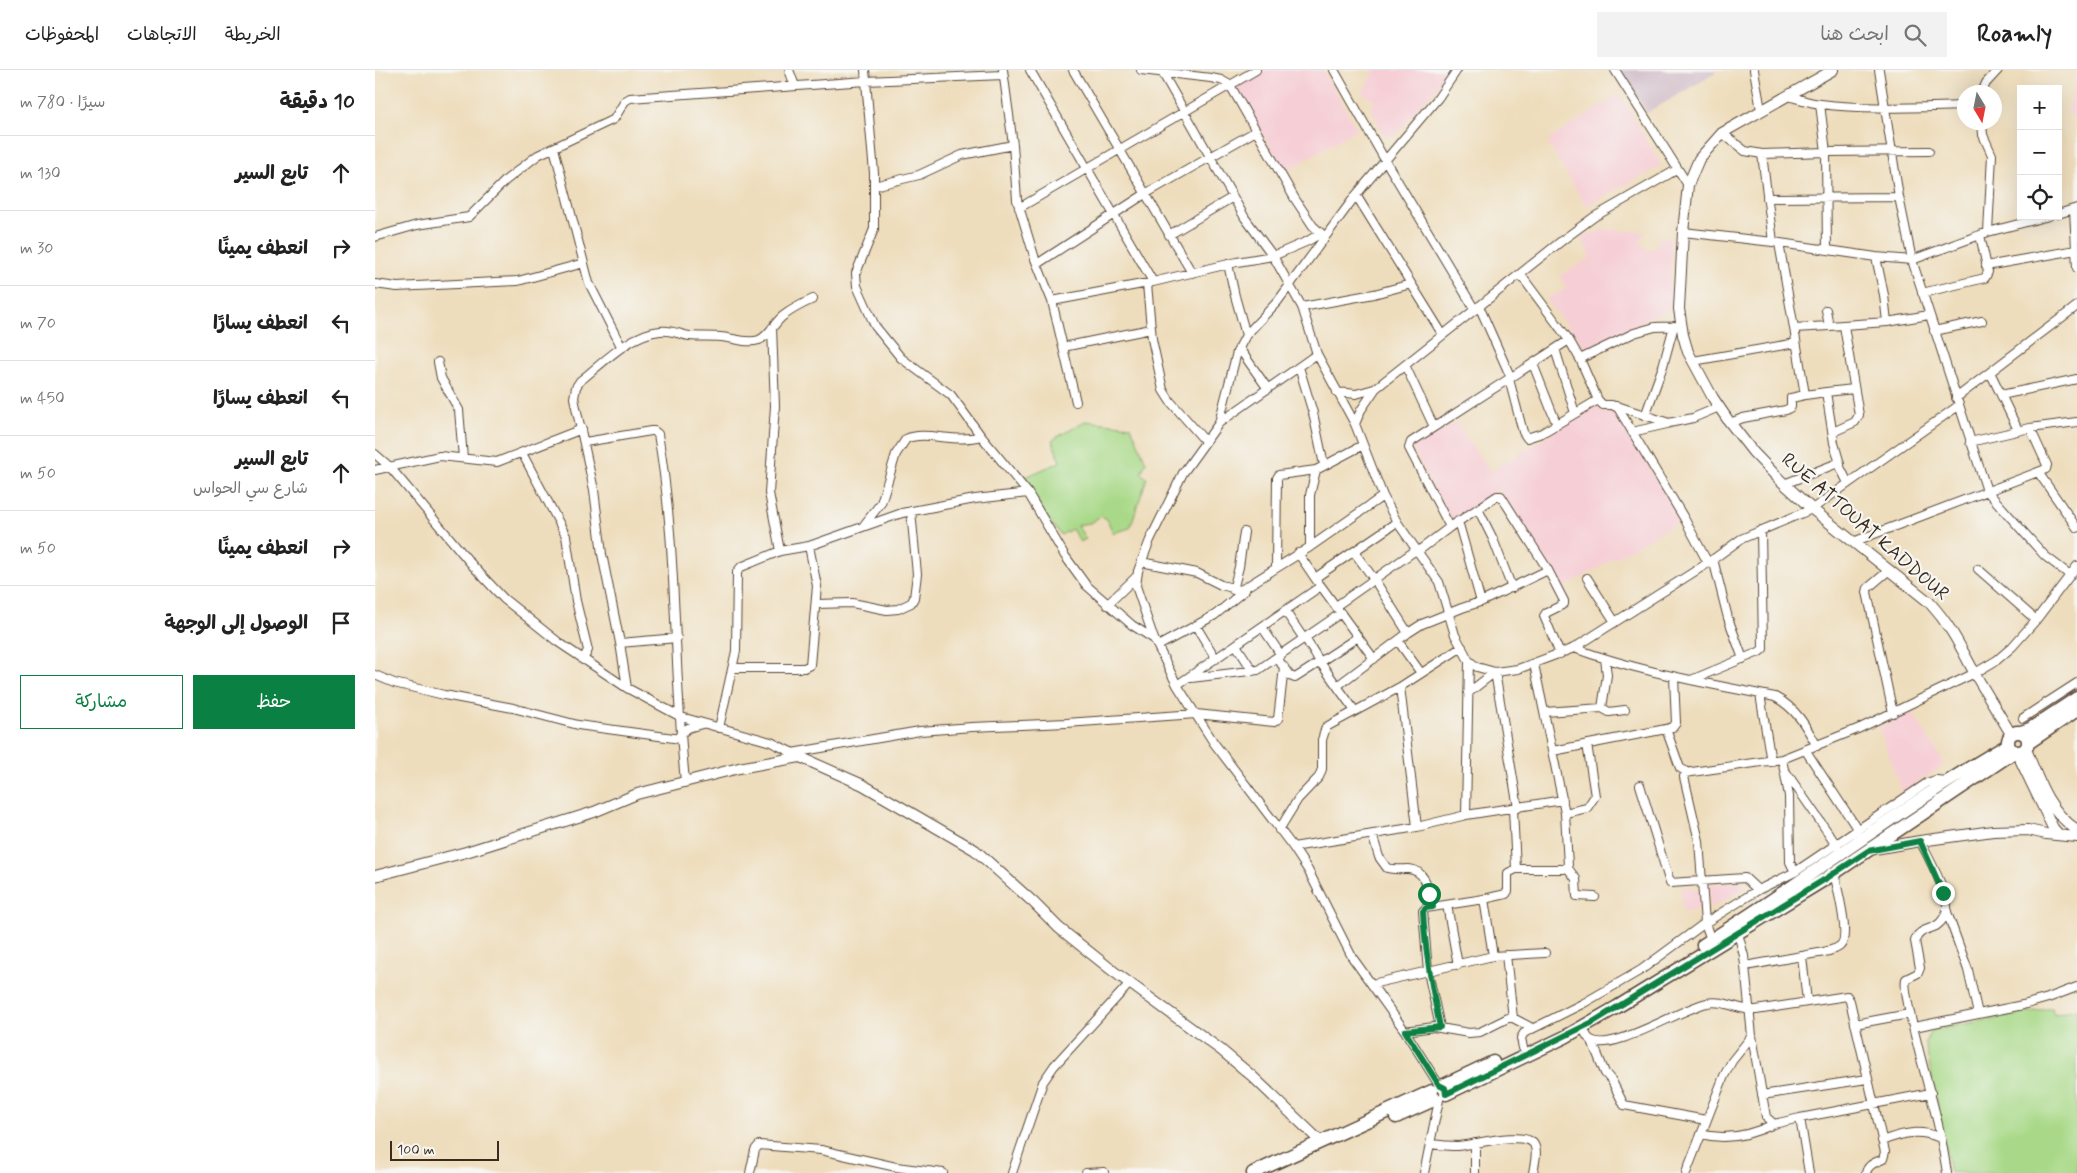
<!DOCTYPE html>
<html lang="ar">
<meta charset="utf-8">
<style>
:root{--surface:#fff;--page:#f2f2f2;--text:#222;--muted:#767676;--line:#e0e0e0;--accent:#0b8043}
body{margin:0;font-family:Mynerve,"Playpen Sans Arabic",sans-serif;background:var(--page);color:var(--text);direction:rtl}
.controls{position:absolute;right:15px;top:15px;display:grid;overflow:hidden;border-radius:0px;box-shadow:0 5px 20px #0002}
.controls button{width:45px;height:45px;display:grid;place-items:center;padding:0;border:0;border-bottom:1px solid var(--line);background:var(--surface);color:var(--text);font:25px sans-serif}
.compass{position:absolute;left:1582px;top:15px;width:45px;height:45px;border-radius:50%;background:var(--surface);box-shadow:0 5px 20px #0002;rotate:170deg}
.scale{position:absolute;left:15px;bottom:12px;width:109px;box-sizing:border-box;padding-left:5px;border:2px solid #3b2a1e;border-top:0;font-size:14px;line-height:18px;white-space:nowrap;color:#3b2a1e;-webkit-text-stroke:4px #f6f6f2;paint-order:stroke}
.stop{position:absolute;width:15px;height:15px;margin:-11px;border:4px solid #0b8043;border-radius:50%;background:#fff}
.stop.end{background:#0b8043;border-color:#fff;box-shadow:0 1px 5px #0008}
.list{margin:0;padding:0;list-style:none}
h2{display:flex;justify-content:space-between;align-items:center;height:65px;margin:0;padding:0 20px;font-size:21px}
h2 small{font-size:16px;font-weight:400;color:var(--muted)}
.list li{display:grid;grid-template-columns:32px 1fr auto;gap:15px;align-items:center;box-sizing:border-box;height:75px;padding:0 20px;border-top:1px solid var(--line)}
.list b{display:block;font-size:19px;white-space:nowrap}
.list p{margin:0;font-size:16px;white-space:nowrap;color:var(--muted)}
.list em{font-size:16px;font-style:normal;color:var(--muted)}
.actions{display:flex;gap:10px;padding:15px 20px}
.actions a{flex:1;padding:11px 0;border:1px solid var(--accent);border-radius:0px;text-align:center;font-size:18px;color:var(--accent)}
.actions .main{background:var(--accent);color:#fff}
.icon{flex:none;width:28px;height:28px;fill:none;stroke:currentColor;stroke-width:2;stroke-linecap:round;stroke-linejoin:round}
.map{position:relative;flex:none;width:1702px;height:1103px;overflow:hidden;direction:ltr}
header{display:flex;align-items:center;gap:30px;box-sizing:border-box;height:70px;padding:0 25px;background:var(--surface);border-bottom:1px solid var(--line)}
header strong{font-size:24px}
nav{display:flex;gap:28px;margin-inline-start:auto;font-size:18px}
.search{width:350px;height:45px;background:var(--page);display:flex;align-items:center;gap:12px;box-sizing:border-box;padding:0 18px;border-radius:0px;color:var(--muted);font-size:19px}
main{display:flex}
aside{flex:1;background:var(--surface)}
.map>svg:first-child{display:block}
.built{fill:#f6cfd6}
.industrial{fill:#d1bdc9}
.green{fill:#a9d988;stroke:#728253}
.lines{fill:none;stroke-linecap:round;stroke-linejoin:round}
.minor-casing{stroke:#564536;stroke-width:10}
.tertiary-casing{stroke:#564536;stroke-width:12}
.primary-casing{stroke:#564536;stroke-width:15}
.minor{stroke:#fff;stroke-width:8}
.tertiary{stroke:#fff;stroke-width:10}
.primary{stroke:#fff;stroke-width:12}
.route{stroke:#0b8043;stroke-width:6}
.labels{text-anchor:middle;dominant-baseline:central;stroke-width:4.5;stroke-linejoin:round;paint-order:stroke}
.street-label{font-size:19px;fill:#3b2a1e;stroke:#f6f6f2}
</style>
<header>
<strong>Roamly</strong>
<div class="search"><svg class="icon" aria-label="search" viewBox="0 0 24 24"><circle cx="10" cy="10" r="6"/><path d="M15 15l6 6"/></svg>ابحث هنا</div>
<nav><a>الخريطة</a><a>الاتجاهات</a><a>المحفوظات</a></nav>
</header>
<main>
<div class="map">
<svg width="1702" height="1103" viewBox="0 0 1702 1103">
<rect width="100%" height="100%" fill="#f6f6f2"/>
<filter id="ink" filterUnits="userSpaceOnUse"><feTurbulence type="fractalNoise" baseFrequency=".02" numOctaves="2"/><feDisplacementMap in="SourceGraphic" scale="10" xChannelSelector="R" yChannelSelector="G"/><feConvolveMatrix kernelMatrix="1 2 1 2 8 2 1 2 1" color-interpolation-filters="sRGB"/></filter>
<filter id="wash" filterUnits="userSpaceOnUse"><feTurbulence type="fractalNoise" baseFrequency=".0096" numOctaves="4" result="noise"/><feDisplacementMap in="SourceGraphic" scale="20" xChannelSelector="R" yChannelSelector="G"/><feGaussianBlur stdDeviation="1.12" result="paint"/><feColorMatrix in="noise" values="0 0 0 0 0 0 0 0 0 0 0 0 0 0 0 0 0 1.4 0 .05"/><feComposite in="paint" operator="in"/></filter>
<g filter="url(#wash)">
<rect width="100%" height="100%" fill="#eeddbc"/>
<path class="built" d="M888 0H948L982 59 910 102 859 17Z
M996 0H1071L1060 19 1022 63 1016 66 1009 65 996 40 1000 31 987 23 999 2Z
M1702 0V49L1693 43Z
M1245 24 1286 96 1211 136 1172 71Z
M1230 159 1271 162 1265 171 1271 179H1277L1284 174 1283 165 1295 169 1297 176 1295 239 1210 278 1170 229 1192 218 1184 206 1215 188 1206 166Z
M1223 334 1229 342 1238 336 1306 450 1188 518 1119 410 1124 420 1079 451 1075 446H1072L1037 378 1081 352 1115 402Z
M1537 642 1570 694 1527 723 1504 657Z
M1365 811 1370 818 1336 839 1333 815Z
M1316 816 1317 820H1325L1327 840 1308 841 1306 817Z"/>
<path class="industrial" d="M1245 0H1340V3L1272 43Z"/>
<path class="green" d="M710 351 756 356 771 392 766 403 772 408 755 458 738 463 732 449 726 446 715 453 702 455 711 469 705 472 697 459 686 465 668 443 663 432 659 429 648 408 685 392 677 370Z
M1677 938 1679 944 1702 939V1103H1575L1550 972 1558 960Z"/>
</g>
<g filter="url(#ink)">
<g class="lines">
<g class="minor-casing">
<path id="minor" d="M414 0 420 16
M490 0 499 103V159L481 203 482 216 500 256 526 288 576 325 606 366 653 423 690 486 711 515 757 555 779 569
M628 0 638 75 642 130 660 189 677 231 701 332
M655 0 778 212
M698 0 817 203
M959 0 1010 90 1100 240
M1240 0 1313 115
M1379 0 1386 40
M1504 0 1524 127 1537 190 1612 421 1670 486 1695 505
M787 2 870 148 898 186 927 237 942 284 980 354 1008 426 1022 452 1064 512 1080 565 1094 591 1102 597 1120 602 1143 599 1199 578 1333 493 1366 469 1437 439 1583 336
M1607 22 1611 13 1623 0
M1412 26C1423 28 1434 33 1446 34 1491 40 1544 37 1590 36
M1445 34 1451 82 1554 81
M1607 52 1608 65 1617 85 1613 162
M1347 63 1370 81 1387 84
M179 78 214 213 247 278
M499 116 544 105 587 85 638 75
M981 125 1068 265
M1392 128 1524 127
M644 138 881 0
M1699 140 1702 198
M1683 144 1702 138
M1308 162 1398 172 1501 187 1537 190 1613 162 1674 146
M794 165 858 127
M0 167 42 155 94 147 131 110 163 85 239 49 250 31 255 28 491 11 628 5
M1398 172 1387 84 1451 82 1452 180
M1404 173 1419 258 1454 256 1451 240
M662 194 770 124 881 61
M853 194 860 226 871 265
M1611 196 1701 180
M1145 204 1194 270 1205 289 1223 330 1228 335H1237L1243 338 1309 448 1333 493
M0 214 22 217 143 211 209 193
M772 214 777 269 788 320 795 331 830 371
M1547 223 1610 208 1613 202 1605 165
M677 231 778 212 862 192 898 186 933 171 946 163 938 156 920 129 855 15 846 10 836 8 766 0
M1104 236 1136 308
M927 237 999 224 1036 214
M1512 252 1554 245
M1454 256 1512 252 1509 225 1501 187
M397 258 400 336 394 423 405 481
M1559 261 1607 251
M688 277 776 259
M864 278 893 319
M1180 279 1200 343
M1205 289 1259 263 1280 257 1306 256
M1318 291 1421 273
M63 292 66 308 84 340 88 388
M1158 294 1182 355
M1030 295 1059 357
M924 297 938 343 949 395
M1615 302 1643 360
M1134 309 1148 362 1152 368 1167 363 1223 330
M962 322 981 324 999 319
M1451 322 1479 319
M1430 325 1451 322 1459 373 1465 394
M1626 325 1702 309
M1581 328 1702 236
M1242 336 1294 353 1318 348 1344 337
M1270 346 1288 296 1299 256
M844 353 942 284
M1355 353 1368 348 1411 340 1416 337V328L1430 325 1419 258
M980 354 986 340 1001 318 1189 169 1219 147 1303 99
M1257 362 1292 354
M1458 362 1480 352 1484 345 1469 256
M210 372 276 361H279L283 364C303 479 298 596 310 711
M1595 372 1655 358 1702 352
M147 383 191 466 201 531 212 576 213 580 208 590
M0 384 15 397 98 496 129 529 183 572 252 618 306 647 396 672 420 684
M0 400 65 386 122 392 207 359
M1663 402 1702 458
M1409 414 1463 393 1473 413
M1103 439 1118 469 1137 518
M1083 451 1106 532
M489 455 506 433 521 384 531 369C551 360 580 374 606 366
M1075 457 1036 382 1034 378 1036 372 1194 270
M1478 472 1671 399 1672 395 1655 358
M935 477 1008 426
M979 482 999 509 1033 563
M1042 482 1075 457 1122 426H1126L1173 500 1189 531V534L1171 543 1169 546 1185 584
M923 483 942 511
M1338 489 1353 548 1368 589
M766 492 822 503 846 515 866 520 935 477V425L941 400
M901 497 902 408 904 405 941 400 988 375
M1603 499 1661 550
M1513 501 1493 518 1492 522 1518 643
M940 508 1022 452
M1212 508 1240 552
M858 520 864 497 869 462
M442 534 477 533 512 540 523 539 536 533 539 528 542 504 536 441
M732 535 761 507
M961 536 1041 480
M910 541 929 569
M821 556 841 589
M887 557 906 585
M1023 571 1046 603
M245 573 227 484 219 420 199 328 201 317 205 311C228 293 255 264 285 261 296 259 305 265 315 266 325 267 336 266 346 267 359 268 371 274 384 270 394 266 399 253 408 246 417 239 427 234 438 229
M861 575 878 601
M783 576 840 545 870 520
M1199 578C1264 602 1332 613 1400 627 1421 638 1431 656 1442 676
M902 588 915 606 920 608 945 592 930 568
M358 598H429L435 595 442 516 434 476
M0 605 19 613 69 625 138 638 203 655 306 669
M1299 607 1301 653 1298 657 1291 659 1305 698 1312 702
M816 608 883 600 966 543
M1316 610 1384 582 1388 579 1386 460
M802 615 946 516 999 589
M962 616 945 592 983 567
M1025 617 1042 757
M252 618 245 573 302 568
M1093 623 1120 602 1143 738
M1385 624 1396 692
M1227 638 1234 642 1250 640
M980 641 962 616 1033 563 1047 554 1087 538 1108 531 1173 500
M1170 642 1227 638 1232 605 1230 589
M1648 648 1702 613
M344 658 361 581 362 502 366 497 405 481 434 476 527 443 600 429 653 423
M305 665 313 658 327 654
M1178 681 1291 659
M1431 681 1483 760
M417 683 545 661 597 657 691 653 821 644 899 652 903 649 909 597
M1407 689 1414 726 1415 792 1420 802
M1411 702 1463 777
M1265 715 1295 813 1370 808 1383 820
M1138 739 1141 799
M1190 743 1212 738 1220 726 1212 674
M1091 745 1094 591
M904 760 923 729 944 707 947 699V670L951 657 1025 617 1087 577
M997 764 1004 787 1012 798C1019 800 1026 799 1033 799 1052 800 1054 822 1058 837
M1545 771C1553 786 1572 821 1572 836 1573 844 1567 852 1561 856 1553 860 1543 860 1540 871L1545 898 1543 903 1531 909C1526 923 1556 1024 1561 1046 1566 1065 1569 1084 1572 1103
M918 777 1042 757 1091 745 1188 730
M1192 797 1201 809 1202 826 1220 827
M1072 835 1083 895
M1572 842 1593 900 1603 944
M1363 863 1369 886 1377 966 1391 1047 1399 1054 1425 1048 1434 1103
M1336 870 1330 853 1324 771 1309 707 1310 703 1407 689 1485 658 1600 603 1622 590 1637 577 1661 550 1702 496
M1131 885 1138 948
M1118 886 1170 883
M1370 896 1427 886
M997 914 1118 886 1109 829 1131 824 1133 821V803L1141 799H1189L1193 796 1190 743 1159 594
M1432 932 1427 886C1438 883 1456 883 1465 876 1476 868 1462 817 1459 803
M1480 954 1534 944
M1065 957 1053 902 1048 841 1051 838 1109 829
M1208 957C1210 962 1211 967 1216 970 1237 983 1307 938 1332 933 1349 929 1364 941 1381 940L1472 926 1475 931 1510 1082 1508 1089C1500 1093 1493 1094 1491 1103
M1539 957 1648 935 1673 928 1702 917
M1030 961 1059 957 1094 963 1105 962 1133 948H1138L1157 958
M1217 971 1230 1003 1237 1011 1249 1035 1331 1050
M1148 978 1146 968 1149 963 1209 933 1266 900 1330 853 1383 820 1420 802 1552 713 1561 710 1573 711
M1064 1015 1030 961 977 887 933 800 918 777 839 673 802 615 779 569 761 516 763 501 775 470 808 403 844 353 862 282 871 265 903 231 981 125 1063 28 1082 0
M1387 1025 1492 1009
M1425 1048 1556 1023
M1326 1064C1350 1071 1376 1065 1399 1054
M1507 1071C1527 1063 1545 1059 1565 1068
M1055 1074C1064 1075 1073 1076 1082 1076 1098 1075 1147 1061 1158 1073 1164 1080 1159 1095 1158 1103
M375 1103 380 1080 384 1075 446 1080 521 1097 568 1103
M637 1103 668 1012 679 996 755 913
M711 1103 729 1102
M1049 1103 1064 1030
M1100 1103V1073
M1311 1103 1349 1006 1357 991 1377 966"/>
</g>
<g class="tertiary-casing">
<path id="tertiary" d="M1458 0 1347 63 1324 89 1313 115 1308 162 1304 239 1308 265 1313 282 1338 328 1353 350 1378 382 1405 410 1437 439 1554 532C1576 556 1585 576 1600 604 1612 624 1624 644 1636 664
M1651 679C1663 709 1673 741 1702 760
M1642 683 1678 758 1684 765
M1494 780 1545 771 1618 761 1653 760 1671 764 1702 767
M0 806 91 782 219 742 262 724 364 698 425 687 488 715 600 780 658 832 684 858 738 901 846 980 877 1006 946 1072"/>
</g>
<g class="primary-casing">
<path id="primary" d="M1633 672a10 10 0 1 1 20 0a10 10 0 1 1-20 0Z
M1646 662 1655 659 1702 628
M1653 673 1702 640
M1328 875C1431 811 1527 736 1633 675
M1067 1016 1118 992
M1071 1024 1190 967 1242 937 1452 808 1639 682
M1021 1047 1061 1029
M878 1103 1057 1021"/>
</g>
<use href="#minor" class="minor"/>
<use href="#tertiary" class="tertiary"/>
<use href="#primary" class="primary"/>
</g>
</g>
<g class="lines" filter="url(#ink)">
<path class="route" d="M1054 824 1058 837 1051 838 1048 841C1050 881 1057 918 1065 957L1030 961 1064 1015 1070 1018 1071 1024 1218 952 1452 808 1493 781 1545 771 1568 823"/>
</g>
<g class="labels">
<g class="street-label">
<text transform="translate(1490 457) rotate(41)">RUE ATTOUAT KADDOUR</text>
</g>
</g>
</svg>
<div class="controls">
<button>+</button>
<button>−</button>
<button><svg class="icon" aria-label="locate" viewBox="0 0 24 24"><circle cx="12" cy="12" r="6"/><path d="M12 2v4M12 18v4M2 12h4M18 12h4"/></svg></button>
</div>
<svg class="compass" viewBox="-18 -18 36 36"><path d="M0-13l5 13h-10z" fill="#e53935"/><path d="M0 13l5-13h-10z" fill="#767676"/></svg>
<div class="scale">100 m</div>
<div class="stop" style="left:1054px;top:824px"></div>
<div class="stop end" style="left:1568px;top:823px"></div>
</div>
<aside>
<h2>10 دقيقة<small>سيرًا · 780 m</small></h2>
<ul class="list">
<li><svg class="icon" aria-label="ahead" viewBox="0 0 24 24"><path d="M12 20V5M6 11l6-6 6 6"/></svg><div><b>تابع السير</b></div><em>130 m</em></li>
<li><svg class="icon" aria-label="right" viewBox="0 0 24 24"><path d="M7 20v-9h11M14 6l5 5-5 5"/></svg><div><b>انعطف يمينًا</b></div><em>30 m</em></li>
<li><svg class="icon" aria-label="left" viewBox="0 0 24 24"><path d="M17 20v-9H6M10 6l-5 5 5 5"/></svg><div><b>انعطف يسارًا</b></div><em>70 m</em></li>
<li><svg class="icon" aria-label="left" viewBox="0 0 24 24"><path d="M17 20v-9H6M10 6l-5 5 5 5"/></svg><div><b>انعطف يسارًا</b></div><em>450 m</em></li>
<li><svg class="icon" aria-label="ahead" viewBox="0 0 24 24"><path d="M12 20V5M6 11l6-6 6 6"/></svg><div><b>تابع السير</b><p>شارع سي الحواس</p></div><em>50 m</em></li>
<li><svg class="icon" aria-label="right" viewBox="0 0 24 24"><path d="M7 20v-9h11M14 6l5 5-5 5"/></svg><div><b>انعطف يمينًا</b></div><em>50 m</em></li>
<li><svg class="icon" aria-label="arrive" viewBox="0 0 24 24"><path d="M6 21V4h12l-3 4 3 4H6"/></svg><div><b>الوصول إلى الوجهة</b></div></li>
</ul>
<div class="actions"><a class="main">حفظ</a><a>مشاركة</a></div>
</aside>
</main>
